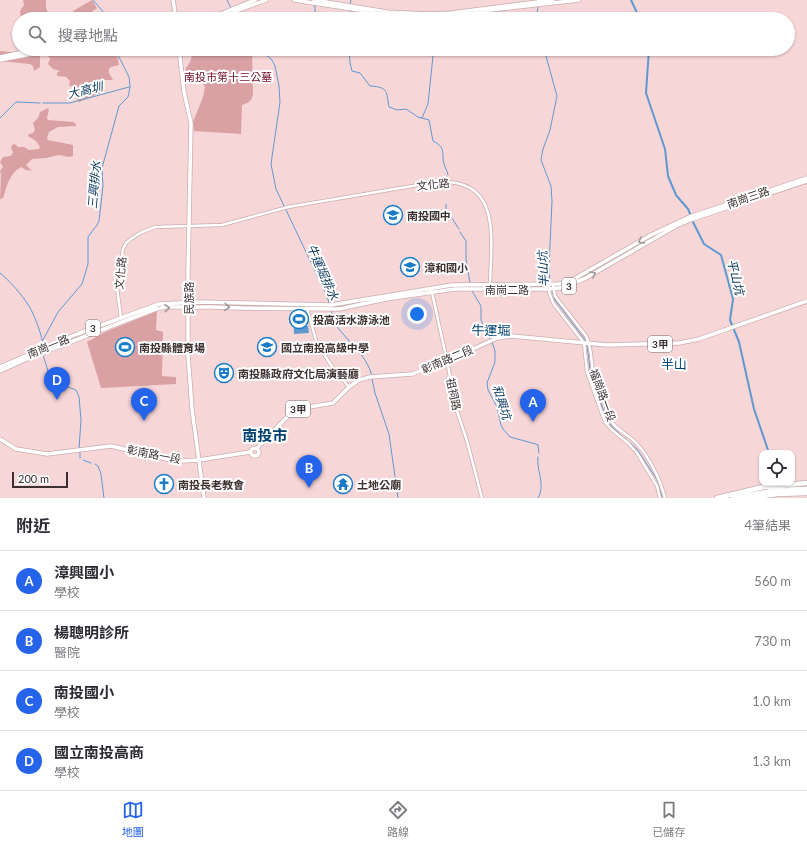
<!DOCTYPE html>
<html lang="zh-TW">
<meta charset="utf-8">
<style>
:root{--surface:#fff;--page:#f2f2f3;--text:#2b2b33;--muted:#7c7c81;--line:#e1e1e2;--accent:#2563eb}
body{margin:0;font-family:Lato,"Noto Sans TC",sans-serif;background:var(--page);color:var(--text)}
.controls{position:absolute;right:12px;bottom:12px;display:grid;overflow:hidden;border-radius:8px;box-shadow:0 1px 3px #0004}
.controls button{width:36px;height:36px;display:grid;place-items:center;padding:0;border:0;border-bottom:1px solid var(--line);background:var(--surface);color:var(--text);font:20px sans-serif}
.scale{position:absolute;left:12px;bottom:10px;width:56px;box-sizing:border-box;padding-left:4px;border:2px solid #3c3031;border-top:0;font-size:11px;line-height:14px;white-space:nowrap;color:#3c3031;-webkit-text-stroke:3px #fff;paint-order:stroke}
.you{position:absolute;left:417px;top:314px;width:14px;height:14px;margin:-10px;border:3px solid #fff;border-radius:50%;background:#1a73e8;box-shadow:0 0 0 6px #1a73e833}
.badge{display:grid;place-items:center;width:26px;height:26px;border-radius:50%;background:var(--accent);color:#fff;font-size:13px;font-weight:700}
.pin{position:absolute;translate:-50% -33px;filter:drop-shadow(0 1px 2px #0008)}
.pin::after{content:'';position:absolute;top:21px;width:14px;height:12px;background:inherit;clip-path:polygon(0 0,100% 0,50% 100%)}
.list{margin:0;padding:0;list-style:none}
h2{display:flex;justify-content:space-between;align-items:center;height:52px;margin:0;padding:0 16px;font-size:17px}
h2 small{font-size:13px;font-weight:400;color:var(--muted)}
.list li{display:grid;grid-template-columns:26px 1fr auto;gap:12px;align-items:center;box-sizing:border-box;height:60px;padding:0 16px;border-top:1px solid var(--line)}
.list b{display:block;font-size:15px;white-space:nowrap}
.list p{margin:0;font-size:13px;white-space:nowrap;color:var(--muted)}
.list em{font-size:13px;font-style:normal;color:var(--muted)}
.icon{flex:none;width:22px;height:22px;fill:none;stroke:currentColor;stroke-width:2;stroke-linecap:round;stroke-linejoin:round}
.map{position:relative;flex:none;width:807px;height:498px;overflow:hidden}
.search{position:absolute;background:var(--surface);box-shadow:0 1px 3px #0004;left:12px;right:12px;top:12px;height:44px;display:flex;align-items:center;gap:10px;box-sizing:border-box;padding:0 14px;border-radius:22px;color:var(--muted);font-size:15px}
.sheet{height:292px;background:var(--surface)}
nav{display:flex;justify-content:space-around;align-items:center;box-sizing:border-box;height:56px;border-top:1px solid var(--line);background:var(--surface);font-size:11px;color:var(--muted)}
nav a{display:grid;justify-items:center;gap:2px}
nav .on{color:var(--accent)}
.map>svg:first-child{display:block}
.green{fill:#daa1a4}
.water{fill:#5e99d0}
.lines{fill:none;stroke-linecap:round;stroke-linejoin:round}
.stream{stroke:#5e99d0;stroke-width:1}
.canal{stroke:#5e99d0;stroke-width:2}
.minor-casing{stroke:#cbadae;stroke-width:4}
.major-casing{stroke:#cbadae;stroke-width:5}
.highway-casing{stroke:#cbadae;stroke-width:6}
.minor{stroke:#fff;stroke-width:2.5}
.major{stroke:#fff;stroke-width:3.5}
.highway{stroke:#fff;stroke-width:4.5}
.oneway{stroke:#9e9898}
.labels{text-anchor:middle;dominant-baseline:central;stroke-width:4;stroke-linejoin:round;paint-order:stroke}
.shield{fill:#fff;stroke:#766e6f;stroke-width:1}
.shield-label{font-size:10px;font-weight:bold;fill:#3c3031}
.park-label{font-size:11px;fill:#710a25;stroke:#fff}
.street-label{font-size:11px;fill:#3c3031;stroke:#fff}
.poi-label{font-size:11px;font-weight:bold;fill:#3c3031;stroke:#fff;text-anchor:start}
.water-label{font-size:12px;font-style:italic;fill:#0a385d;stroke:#fff}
.quarter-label{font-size:13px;fill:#004171;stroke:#fff}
.district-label{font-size:15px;font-weight:bold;fill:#004171;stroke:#fff}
</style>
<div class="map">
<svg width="807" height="498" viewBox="0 0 807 498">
<rect width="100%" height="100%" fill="#f7d6d8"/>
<path class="green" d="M23 0H46V7L49 17C45 18 39 21 35 16L36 13 29 12 26 17 21 19 20 11 24 5Z
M92 0 97 8 90 13V19H78L73 15V11Z
M23 49H116L119 65 111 67 109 69V73L113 80H105L100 83 105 91 79 102 77 100 76 86H69L70 81 66 77 57 76V73L60 71 53 69 48 64 50 59 45 51 40 55V67L34 71 33 66 30 64 0 61V51L22 53Z
M194 49H252L253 95C251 102 248 103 242 105L241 134 194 131 193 122 203 97 205 87 199 77 185 78 186 68 190 62Z
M48 108 49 110 47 118 48 120 73 122 76 124V126L58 127 49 132 47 138 48 140 73 145V156L69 157 59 155 46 158 32 159 26 165 32 171 26 170 21 167C9 174 7 186 3 198L0 199 1 175 0 171 3 167 0 162 3 157 11 156 13 152 11 148 12 145 15 144 18 147H24L29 150 39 149 40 147 36 141 28 136 29 134 33 133 35 130 33 123 38 118 40 112Z
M157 311 156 330 163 332 162 376 176 377V384L101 388 87 342 105 332Z"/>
<path class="water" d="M304 311 305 326H308L309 333 294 334 293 312Z"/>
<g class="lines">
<path class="stream" d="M93 0 105 14 107 19
M227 0 231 8
M313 4 315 7V19
M350 5 351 0
M350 11 352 19
M233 13 236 19
M536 19 538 7
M259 49 272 60 275 66 279 86 280 102 271 164 276 189 327 296 329 303
M336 49H337
M349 49 350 63 352 71 360 73 370 86C389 87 386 92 389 107L397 110 406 109 418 117 429 120 433 141C443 146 443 150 443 159 443 164 447 170 448 175
M544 49 557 96 550 130 543 149 541 160 551 186 552 201 549 268 550 282
M43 103H70L129 87
M0 118 16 102 40 103
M422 118 428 104 433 56
M446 204V209L459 229
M460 232 466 241V259L470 283
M0 273C9 280 23 296 29 306 34 314 43 337 43 346
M550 285 555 300 586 341
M472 291 481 306V320L490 339
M331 310C332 314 332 318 334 322 345 340 367 354 372 376
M43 340 58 312 82 284 88 264V237L97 225 99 221 103 186 102 168 119 106 128 97 130 87 129 77 115 49
M492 342 495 351V362L487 383 488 390 497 407 501 425 503 429 510 437 536 444 538 445 539 453
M587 344 591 378 608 421 613 428 637 449 656 478 659 485
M43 355 49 374 54 382 76 390 79 397 81 420 79 449
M372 379 375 393 389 434 398 498
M80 452V458
M538 457C536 470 546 485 538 498
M83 460 91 463
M95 464 98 466 101 474 104 498
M659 487V488
M660 490 662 498"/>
<path class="canal" d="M631 0 640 19
M649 49 646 93 665 149 668 176 676 195 688 209 691 216
M692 220 704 244 721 255 733 299 730 320 739 342 754 409 769 453"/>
<g class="minor-casing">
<path id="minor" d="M549 285V292L553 303 584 343 587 372 605 422 612 430 628 443 637 453 657 486 660 498
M553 285 555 296 586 336C592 348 591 360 593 372 595 381 600 389 604 398 606 405 607 415 611 421 616 429 625 433 632 439 648 453 660 479 665 498
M431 288 447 361 456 408 467 441 482 498
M307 308 317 344 333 368 349 387
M121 318 117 288 123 249 126 243 131 239 140 233 155 227 222 225 288 207 436 182C505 177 490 243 490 289"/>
</g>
<g class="major-casing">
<path id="major" d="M173 0 176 19
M294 0 391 15 429 17 579 0
M314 0 387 12 429 14 451 13 553 0
M202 19 220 14 255 0
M214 19 266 0
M179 49 184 92 191 123 188 273V355L192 409 204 498
M0 57 38 49
M0 60 57 49
M0 367 77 334 159 304 200 302 331 305 452 285 559 284 574 279 651 235 689 217 807 178
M0 371 27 359 122 322 156 309 166 307H212L240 308 339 309 386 299 455 289H548L560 288 584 279 676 226 690 220 807 181
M0 439 16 449 47 454 111 446 171 460 183 461 199 460 250 452 252 449 257 448 259 452 258 455 255 456 252 455 250 452
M257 448 293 411 303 408 333 403 349 387 359 380 370 377 412 374 447 361 497 338 511 336 607 345 679 343 699 339 807 301"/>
</g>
<g class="highway-casing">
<path id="highway" d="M717 498 763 487 807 483
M733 498 777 490 807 489
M750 498 777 494 807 493"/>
</g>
<use href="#minor" class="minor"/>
<use href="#major" class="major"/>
<use href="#highway" class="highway"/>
</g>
<defs><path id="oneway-chevron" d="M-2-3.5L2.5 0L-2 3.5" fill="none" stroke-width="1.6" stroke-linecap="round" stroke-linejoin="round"/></defs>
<g class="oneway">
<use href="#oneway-chevron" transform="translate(641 241) rotate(150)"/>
<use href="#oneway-chevron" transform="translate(593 274) rotate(-30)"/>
<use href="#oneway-chevron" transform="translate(227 307) rotate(3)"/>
<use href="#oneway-chevron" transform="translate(167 308) rotate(-5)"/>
</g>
<defs>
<g id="school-ring" transform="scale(1)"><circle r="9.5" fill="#fff" stroke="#187cc7" stroke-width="1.5"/><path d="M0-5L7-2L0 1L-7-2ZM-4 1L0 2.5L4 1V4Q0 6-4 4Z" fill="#187cc7"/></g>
<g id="stadium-ring" transform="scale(1)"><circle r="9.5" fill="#fff" stroke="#187cc7" stroke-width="1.5"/><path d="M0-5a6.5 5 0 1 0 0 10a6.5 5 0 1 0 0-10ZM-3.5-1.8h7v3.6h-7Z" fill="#187cc7"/></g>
<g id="theatre-ring" transform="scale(1)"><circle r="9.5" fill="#fff" stroke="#187cc7" stroke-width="1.5"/><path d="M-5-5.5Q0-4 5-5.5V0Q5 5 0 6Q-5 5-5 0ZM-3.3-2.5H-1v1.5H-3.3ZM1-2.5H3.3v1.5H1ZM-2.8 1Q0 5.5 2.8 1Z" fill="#187cc7"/></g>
<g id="church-ring" transform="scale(1)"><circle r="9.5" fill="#fff" stroke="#187cc7" stroke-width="1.5"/><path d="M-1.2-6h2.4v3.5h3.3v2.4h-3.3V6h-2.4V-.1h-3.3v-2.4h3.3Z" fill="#187cc7"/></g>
<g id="temple-ring" transform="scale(1)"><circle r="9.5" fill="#fff" stroke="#187cc7" stroke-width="1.5"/><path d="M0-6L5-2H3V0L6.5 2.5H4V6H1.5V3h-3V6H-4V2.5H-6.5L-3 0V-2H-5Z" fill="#187cc7"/></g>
</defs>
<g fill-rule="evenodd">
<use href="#school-ring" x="393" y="215"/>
<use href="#school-ring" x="410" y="267"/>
<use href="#stadium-ring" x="299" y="319"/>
<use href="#stadium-ring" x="125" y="347"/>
<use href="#school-ring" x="267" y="347"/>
<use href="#theatre-ring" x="224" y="373"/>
<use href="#church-ring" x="164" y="484"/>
<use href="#temple-ring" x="343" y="484"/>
</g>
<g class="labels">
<g class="shield">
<rect x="562" y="278" width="14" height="16" rx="3"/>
<rect x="86" y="320" width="14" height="16" rx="3"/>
<rect x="648" y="336" width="24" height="16" rx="3"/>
<rect x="286" y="401" width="24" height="16" rx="3"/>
</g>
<g class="shield-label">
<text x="569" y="286">3</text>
<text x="93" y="328">3</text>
<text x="660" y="344">3甲</text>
<text x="298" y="409">3甲</text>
</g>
<g class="park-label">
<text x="228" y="76">南投市第十三公墓</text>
</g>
<g class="street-label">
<text transform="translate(433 184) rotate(-6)">文化路</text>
<text transform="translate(748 197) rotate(-19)">南崗三路</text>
<text transform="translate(120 273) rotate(-84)">文化路</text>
<text x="507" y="289">南崗二路</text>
<text transform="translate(188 298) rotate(-90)">民族路</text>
<text transform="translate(48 346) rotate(-22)">南崗一路</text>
<text transform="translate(447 359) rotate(-23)">彰南路二段</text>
<text transform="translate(454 394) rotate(78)">祖祠路</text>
<text transform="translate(603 395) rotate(70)">福崗路一段</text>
<text transform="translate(154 454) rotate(11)">彰南路一段</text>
</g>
<g class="poi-label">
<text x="407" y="215">南投國中</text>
<text x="424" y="267">漳和國小</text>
<text x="313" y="319">投高活水游泳池</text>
<text x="139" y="347">南投縣體育場</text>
<text x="281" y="347">國立南投高級中學</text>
<text x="238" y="373">南投縣政府文化局演藝廳</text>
<text x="178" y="484">南投長老教會</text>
<text x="357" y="484">土地公廟</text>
</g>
<g class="water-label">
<text transform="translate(85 90) rotate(-13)">大高圳</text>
<text transform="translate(94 185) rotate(-85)">三興排水</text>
<text transform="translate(543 269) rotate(-93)">半山坑</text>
<text transform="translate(323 272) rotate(66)">牛運堀排水</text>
<text transform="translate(736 277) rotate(76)">平山坑</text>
<text transform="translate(502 402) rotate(72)">和興坑</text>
</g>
<g class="quarter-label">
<text x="491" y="330">牛運堀</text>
<text x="674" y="364">半山</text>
</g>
<g class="district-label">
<text x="265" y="435">南投市</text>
</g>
</g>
</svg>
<div class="controls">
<button><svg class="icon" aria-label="locate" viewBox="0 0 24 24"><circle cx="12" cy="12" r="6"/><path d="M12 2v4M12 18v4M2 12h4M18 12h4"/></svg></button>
</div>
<div class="scale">200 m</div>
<div class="you"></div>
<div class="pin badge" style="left:533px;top:422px">A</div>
<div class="pin badge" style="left:309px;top:488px">B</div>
<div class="pin badge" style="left:144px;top:421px">C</div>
<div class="pin badge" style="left:57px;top:400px">D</div>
<div class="search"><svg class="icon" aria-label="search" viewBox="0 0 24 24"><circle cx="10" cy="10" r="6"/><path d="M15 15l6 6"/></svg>搜尋地點</div>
</div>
<section class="sheet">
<h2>附近<small>4筆結果</small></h2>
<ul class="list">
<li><span class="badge">A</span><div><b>漳興國小</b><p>學校</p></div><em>560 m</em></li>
<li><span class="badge">B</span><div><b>楊聰明診所</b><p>醫院</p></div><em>730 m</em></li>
<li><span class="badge">C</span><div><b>南投國小</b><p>學校</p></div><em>1.0 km</em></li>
<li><span class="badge">D</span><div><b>國立南投高商</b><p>學校</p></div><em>1.3 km</em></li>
</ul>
</section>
<nav>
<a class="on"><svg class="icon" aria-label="map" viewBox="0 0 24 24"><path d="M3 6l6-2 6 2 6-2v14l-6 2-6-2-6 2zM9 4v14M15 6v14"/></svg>地圖</a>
<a><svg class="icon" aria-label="directions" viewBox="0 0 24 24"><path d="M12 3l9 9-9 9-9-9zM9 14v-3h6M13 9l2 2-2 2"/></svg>路線</a>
<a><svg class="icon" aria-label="saved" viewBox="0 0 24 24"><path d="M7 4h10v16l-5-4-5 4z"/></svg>已儲存</a>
</nav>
